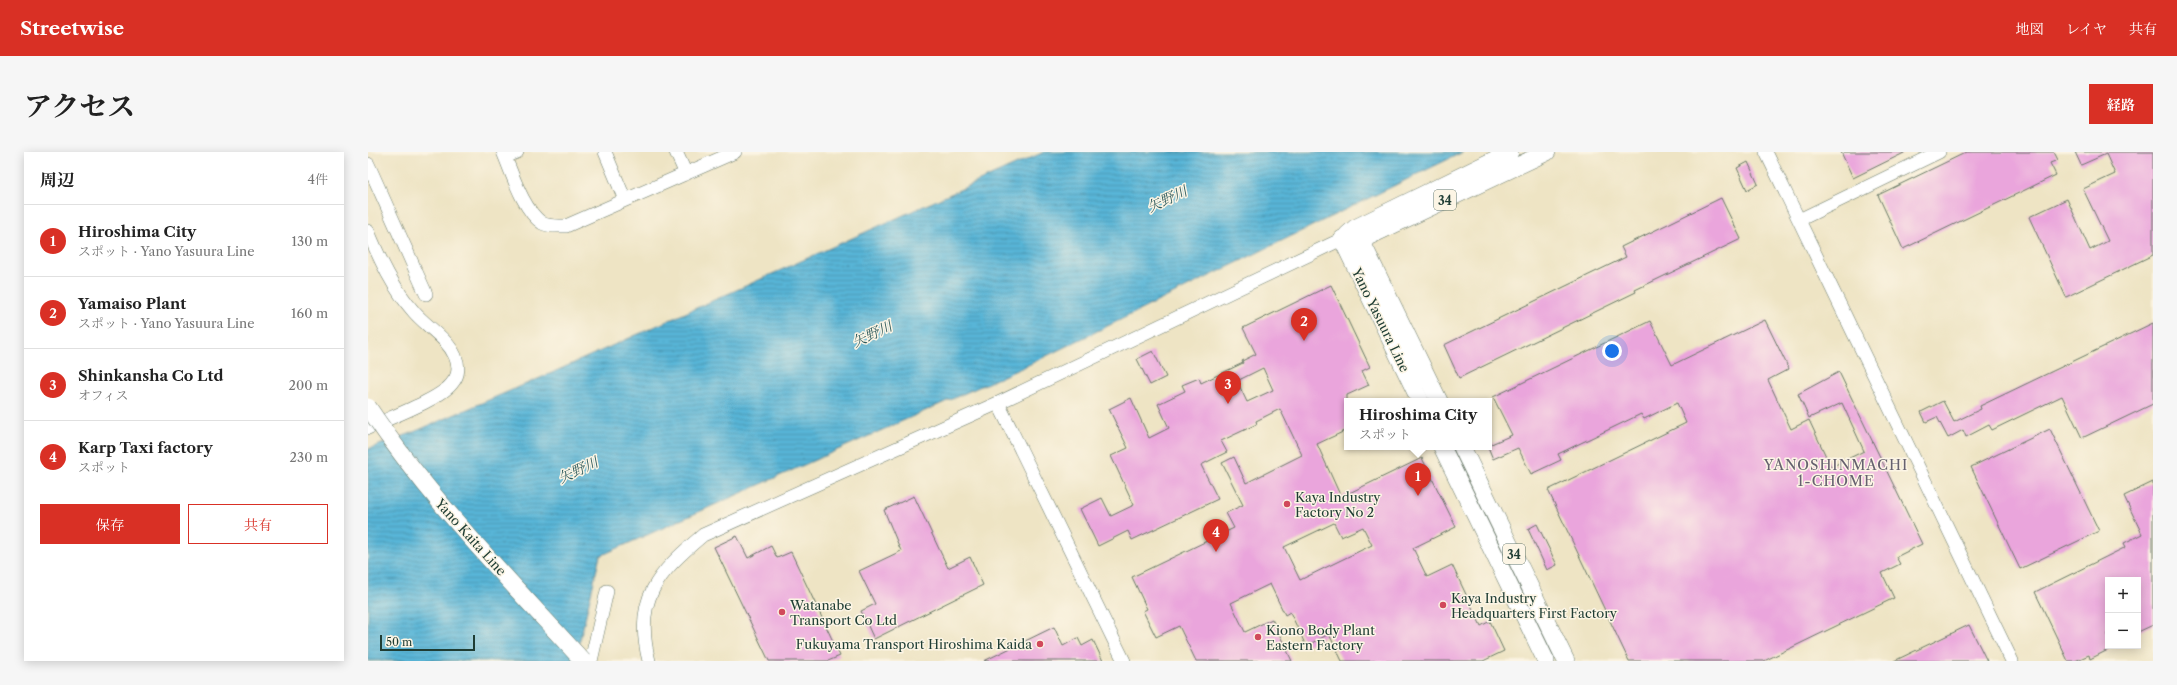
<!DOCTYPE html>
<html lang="ja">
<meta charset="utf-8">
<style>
:root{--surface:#fff;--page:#f6f6f6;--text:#222;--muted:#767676;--line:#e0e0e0;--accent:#d93025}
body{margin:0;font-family:"Libre Caslon Text","Noto Serif JP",serif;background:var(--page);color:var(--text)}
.controls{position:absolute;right:12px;bottom:12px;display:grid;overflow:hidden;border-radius:0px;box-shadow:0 2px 10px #0003}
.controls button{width:36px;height:36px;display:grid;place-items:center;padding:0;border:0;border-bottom:1px solid var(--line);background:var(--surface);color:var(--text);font:20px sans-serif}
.scale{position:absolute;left:12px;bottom:10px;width:95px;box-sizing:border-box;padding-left:4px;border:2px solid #1f3d34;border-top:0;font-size:11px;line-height:14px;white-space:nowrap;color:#1f3d34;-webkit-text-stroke:3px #fcf5e5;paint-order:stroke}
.you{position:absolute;left:1244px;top:199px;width:14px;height:14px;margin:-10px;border:3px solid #fff;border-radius:50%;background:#1a73e8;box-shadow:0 0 0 6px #1a73e833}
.badge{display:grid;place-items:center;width:26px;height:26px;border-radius:50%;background:var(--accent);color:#fff;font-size:13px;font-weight:700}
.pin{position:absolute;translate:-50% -33px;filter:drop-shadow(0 1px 2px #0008)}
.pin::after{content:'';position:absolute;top:21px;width:14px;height:12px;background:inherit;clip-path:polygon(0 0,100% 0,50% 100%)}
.popup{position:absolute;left:976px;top:246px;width:148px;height:52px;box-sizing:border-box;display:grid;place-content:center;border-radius:0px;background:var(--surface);filter:drop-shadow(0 1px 3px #0005);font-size:13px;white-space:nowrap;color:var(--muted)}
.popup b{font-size:15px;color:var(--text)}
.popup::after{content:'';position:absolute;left:50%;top:100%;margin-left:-8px;border:8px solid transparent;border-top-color:var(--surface)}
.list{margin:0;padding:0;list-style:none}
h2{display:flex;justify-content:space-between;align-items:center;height:52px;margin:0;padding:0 16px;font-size:17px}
h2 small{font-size:13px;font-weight:400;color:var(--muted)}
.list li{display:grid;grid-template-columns:26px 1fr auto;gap:12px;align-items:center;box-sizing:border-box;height:72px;padding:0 16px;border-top:1px solid var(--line)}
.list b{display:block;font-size:15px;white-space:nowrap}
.list p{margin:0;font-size:13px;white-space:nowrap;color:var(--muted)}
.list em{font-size:13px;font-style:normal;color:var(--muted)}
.actions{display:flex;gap:8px;padding:12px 16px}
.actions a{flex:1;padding:9px 0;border:1px solid var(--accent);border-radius:0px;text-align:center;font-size:14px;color:var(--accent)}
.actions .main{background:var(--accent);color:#fff}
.map{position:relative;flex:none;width:1785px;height:509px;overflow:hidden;border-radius:0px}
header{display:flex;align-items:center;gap:24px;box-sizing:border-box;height:56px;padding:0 20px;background:var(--accent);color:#fff}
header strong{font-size:19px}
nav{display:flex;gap:22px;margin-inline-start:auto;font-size:14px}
.intro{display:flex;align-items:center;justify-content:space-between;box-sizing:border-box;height:96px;padding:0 24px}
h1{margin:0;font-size:28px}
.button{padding:10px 18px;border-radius:0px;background:var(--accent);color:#fff;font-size:14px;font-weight:700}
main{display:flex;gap:24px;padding:0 24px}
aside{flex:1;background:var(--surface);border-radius:0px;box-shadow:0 2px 10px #0003}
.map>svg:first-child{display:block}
.water{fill:url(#water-rules);stroke:#3c7986}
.building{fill:#eaa5dc;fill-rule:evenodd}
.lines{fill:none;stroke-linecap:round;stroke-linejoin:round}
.minor-casing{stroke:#677766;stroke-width:14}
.major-casing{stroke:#677766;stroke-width:18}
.minor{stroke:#fff;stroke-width:13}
.major{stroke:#fff;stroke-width:17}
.major-bridge-casing{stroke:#677766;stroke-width:18;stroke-linecap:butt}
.major-bridge{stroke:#fff;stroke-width:17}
.poi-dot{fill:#d1495b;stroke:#fcf5e5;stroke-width:1.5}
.labels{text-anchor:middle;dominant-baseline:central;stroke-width:3;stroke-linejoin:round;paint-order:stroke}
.shield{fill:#fcf5e5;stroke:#617469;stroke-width:1}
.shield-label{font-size:12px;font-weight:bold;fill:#1f3d34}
.street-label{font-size:13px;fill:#1f3d34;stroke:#fcf5e5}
.poi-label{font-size:13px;fill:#1f3d34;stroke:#fcf5e5;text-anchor:start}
.water-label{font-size:14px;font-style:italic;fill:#2e5b5d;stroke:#fcf5e5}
.neighbourhood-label{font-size:14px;letter-spacing:1px;fill:#66616f;stroke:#fcf5e5}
</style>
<header>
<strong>Streetwise</strong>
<nav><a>地図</a><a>レイヤ</a><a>共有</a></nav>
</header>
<div class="intro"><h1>アクセス</h1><a class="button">経路</a></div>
<main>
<aside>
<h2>周辺<small>4件</small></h2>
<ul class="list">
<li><span class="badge">1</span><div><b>Hiroshima City</b><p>スポット · Yano Yasuura Line</p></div><em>130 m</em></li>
<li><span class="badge">2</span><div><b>Yamaiso Plant</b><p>スポット · Yano Yasuura Line</p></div><em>160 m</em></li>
<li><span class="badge">3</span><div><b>Shinkansha Co Ltd</b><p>オフィス</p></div><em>200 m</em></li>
<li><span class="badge">4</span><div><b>Karp Taxi factory</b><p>スポット</p></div><em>230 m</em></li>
</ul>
<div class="actions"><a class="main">保存</a><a>共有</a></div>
</aside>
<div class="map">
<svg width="1785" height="509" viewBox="0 0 1785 509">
<defs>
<pattern id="water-rules" width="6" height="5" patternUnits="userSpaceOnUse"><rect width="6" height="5" fill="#59b5d7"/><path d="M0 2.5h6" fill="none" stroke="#4994af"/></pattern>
</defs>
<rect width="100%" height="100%" fill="#fcf5e5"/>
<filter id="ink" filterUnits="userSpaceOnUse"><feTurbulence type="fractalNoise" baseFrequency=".025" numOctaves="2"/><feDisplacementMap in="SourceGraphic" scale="8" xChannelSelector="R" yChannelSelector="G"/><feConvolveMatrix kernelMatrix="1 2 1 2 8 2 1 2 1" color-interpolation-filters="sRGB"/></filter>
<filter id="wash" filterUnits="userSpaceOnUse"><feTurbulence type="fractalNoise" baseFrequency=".012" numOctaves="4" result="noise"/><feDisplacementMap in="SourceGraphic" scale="16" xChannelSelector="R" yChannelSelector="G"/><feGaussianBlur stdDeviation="0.9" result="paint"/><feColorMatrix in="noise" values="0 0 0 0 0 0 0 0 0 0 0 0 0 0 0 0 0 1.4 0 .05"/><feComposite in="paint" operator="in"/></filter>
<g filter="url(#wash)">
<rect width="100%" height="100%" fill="#eee4c4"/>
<path class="water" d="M676 0H1095L660 213 232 404 207 509H0V297L41 282 179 223Z"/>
<g id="blocks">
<path class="building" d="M1473 0H1538L1485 26Z
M1599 0H1686L1690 8 1682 11 1688 23 1535 97 1510 43Z
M1707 0H1785V103L1698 145 1661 65 1699 47 1722 98 1740 89 1715 37 1747 22 1738 2 1713 13Z
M1380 10 1390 32 1379 38 1369 16Z
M1353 46 1373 87 1267 138 1268 140 1091 226 1076 193 1258 105 1253 95Z
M963 133 1002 215 994 219 1001 233 979 243V278L949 292 973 345 1054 306 1088 375 1045 396 1059 425 1084 413 1113 474 1122 469 1136 499 1115 509H974L961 482 938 494 922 460 917 463 902 432 863 451 877 480 904 467 924 509H828L811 474 788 485 775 459 779 457 764 425 866 376 858 361 875 353 854 311 866 305 878 331 934 303 912 257 888 269 889 272 853 289 859 300 833 313 850 347 764 388 760 379 730 394 712 357 734 346 743 364 766 353 743 304 760 296 741 257 763 246 781 286 801 276 790 252 817 239 814 233 831 226 833 231 875 211 874 209 888 202 875 176ZM895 216 905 238 879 250 869 229ZM966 371 973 385 995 375 1004 393 932 428 916 395Z
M1397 168 1421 217 1400 228 1423 277 1441 268 1463 315 1496 299 1474 251 1441 266 1430 242 1471 220 1554 392 1528 405 1532 412 1514 421 1526 446 1396 509H1261L1180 338 1318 271 1309 251 1276 267 1273 262 1190 302 1193 308 1163 322 1150 296 1125 307 1120 295 1121 293 1144 283 1125 245 1282 169 1304 213Z
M1785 171V252L1714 286 1694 244 1624 278 1621 273 1598 285 1595 278 1580 286 1569 265 1558 270 1553 260 1575 249 1586 270 1613 257 1612 254Z
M785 199 798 225 782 233 769 207Z
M1682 277 1731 379 1652 417 1603 315Z
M1785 330V473L1770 480V428H1740V498L1722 507 1721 503 1707 509H1700L1667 440 1758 395 1756 391 1774 382 1756 344Z
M546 344 580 416 602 405 615 433 506 487 493 459 507 452 491 419 533 399 516 358Z
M1169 372 1189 413 1179 418 1160 377Z
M369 384 380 406 403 394 409 406 423 400 472 504 460 509H401L346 395Z
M1601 473 1619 509H1526Z
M686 475 695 494 710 486 714 494 725 488 735 509H616Z"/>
</g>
</g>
<g filter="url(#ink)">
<use href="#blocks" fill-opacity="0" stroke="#677766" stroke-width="1"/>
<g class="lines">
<g class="minor-casing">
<path id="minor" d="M135 0C144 21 155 58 174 71 181 75 190 74 198 74L367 0
M237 0 257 48
M308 0 318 22
M1398 0 1644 509
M137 5 149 0
M0 12 58 142
M1431 68 1571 0
M0 79C12 108 25 136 46 160 59 175 79 186 87 204 91 213 91 223 85 230 74 247 20 266 0 276
M630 251 756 509
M223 509 239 439
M281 509C265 447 290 421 335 383L630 251 974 87"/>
</g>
<g class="major-casing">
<path id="major" d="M988 78 1071 249
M979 83 987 76 1142 0
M974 87 993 88 1179 0
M974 87 1052 249
M1074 295 1178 509
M1094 295 1198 509"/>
</g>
<use href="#minor" class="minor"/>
<use href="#major" class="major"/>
<g class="major-bridge-casing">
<path id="major-bridge" d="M0 255C62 348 140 427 215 509"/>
</g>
<use href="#major-bridge" class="major-bridge"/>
</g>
</g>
<g class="poi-dot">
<circle cx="919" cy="352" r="4"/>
<circle cx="1075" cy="453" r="4"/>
<circle cx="414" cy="460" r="4"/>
<circle cx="890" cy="485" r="4"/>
<circle cx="672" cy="492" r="4"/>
</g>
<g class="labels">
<g class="shield">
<rect x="1066" y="38" width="22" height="20" rx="3"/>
<rect x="1135" y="392" width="22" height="20" rx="3"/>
</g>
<g class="shield-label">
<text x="1077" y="48">34</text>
<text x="1146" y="402">34</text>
</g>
<g class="street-label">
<text transform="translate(1013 168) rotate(64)">Yano Yasuura Line</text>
<text transform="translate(103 385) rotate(48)">Yano Kaita Line</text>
</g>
<g class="poi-label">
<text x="927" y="345">Kaya Industry<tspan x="927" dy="15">Factory No 2</tspan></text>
<text x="1083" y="446">Kaya Industry<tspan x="1083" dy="15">Headquarters First Factory</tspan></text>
<text x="422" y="453">Watanabe<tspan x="422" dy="15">Transport Co Ltd</tspan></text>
<text x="898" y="478">Kiono Body Plant<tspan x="898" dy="15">Eastern Factory</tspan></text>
<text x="664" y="492" text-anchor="end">Fukuyama Transport Hiroshima Kaida</text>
</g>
<g class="water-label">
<text transform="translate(799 47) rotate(-25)">矢野川</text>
<text transform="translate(504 182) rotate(-25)">矢野川</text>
<text transform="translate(210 318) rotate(-25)">矢野川</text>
</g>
<g class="neighbourhood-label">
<text x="1468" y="313">YANOSHINMACHI<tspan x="1468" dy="16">1-CHOME</tspan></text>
</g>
</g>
</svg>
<div class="controls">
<button>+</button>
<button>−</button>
</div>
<div class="scale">50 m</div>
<div class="you"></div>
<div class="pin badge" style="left:1050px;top:344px">1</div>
<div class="popup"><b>Hiroshima City</b>スポット</div>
<div class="pin badge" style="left:936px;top:189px">2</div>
<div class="pin badge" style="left:860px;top:252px">3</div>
<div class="pin badge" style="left:848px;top:400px">4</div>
</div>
</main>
